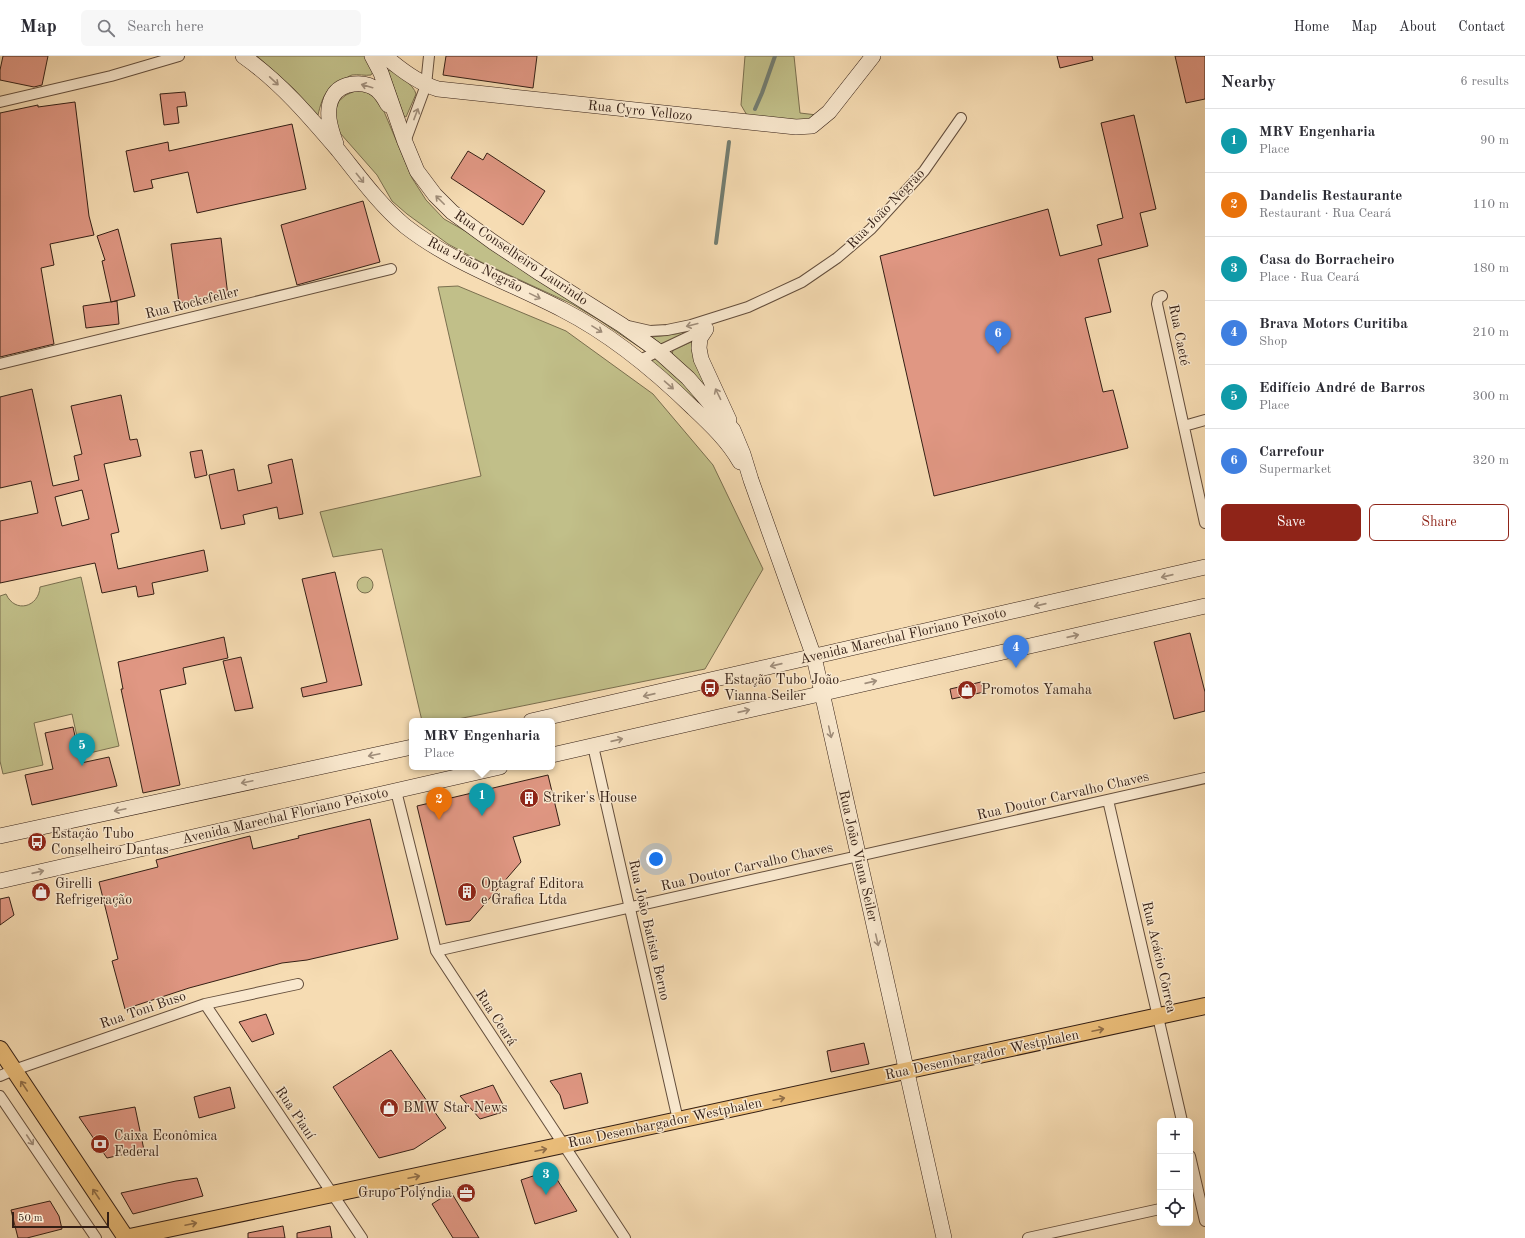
<!DOCTYPE html>
<meta charset="utf-8">
<style>
:root{--surface:#fff;--page:#f7f7f7;--text:#2b2b33;--muted:#7c7c81;--line:#e1e1e2;--accent:#8f2418}
body{margin:0;font-family:"Old Standard TT",serif;background:var(--page);color:var(--text)}
.controls{position:absolute;right:12px;bottom:12px;display:grid;overflow:hidden;border-radius:6px;box-shadow:0 4px 16px #0002}
.controls button{width:36px;height:36px;display:grid;place-items:center;padding:0;border:0;border-bottom:1px solid var(--line);background:var(--surface);color:var(--text);font:20px sans-serif}
.scale{position:absolute;left:12px;bottom:10px;width:97px;box-sizing:border-box;padding-left:4px;border:2px solid #341f15;border-top:0;font-size:11px;line-height:14px;white-space:nowrap;color:#341f15;-webkit-text-stroke:3px #f9e8ce;paint-order:stroke}
.you{position:absolute;left:656px;top:803px;width:14px;height:14px;margin:-10px;border:3px solid #fff;border-radius:50%;background:#1a73e8;box-shadow:0 0 0 6px #1a73e833}
.badge{display:grid;place-items:center;width:26px;height:26px;border-radius:50%;background:var(--accent);color:#fff;font-size:13px;font-weight:700}
.pin{position:absolute;translate:-50% -33px;filter:drop-shadow(0 1px 2px #0008)}
.pin::after{content:'';position:absolute;top:21px;width:14px;height:12px;background:inherit;clip-path:polygon(0 0,100% 0,50% 100%)}
.popup{position:absolute;left:409px;top:662px;width:146px;height:52px;box-sizing:border-box;display:grid;place-content:center;border-radius:6px;background:var(--surface);filter:drop-shadow(0 1px 3px #0005);font-size:13px;white-space:nowrap;color:var(--muted)}
.popup b{font-size:15px;color:var(--text)}
.popup::after{content:'';position:absolute;left:50%;top:100%;margin-left:-8px;border:8px solid transparent;border-top-color:var(--surface)}
.list{margin:0;padding:0;list-style:none}
h2{display:flex;justify-content:space-between;align-items:center;height:52px;margin:0;padding:0 16px;font-size:17px}
h2 small{font-size:13px;font-weight:400;color:var(--muted)}
.list li{display:grid;grid-template-columns:26px 1fr auto;gap:12px;align-items:center;box-sizing:border-box;height:64px;padding:0 16px;border-top:1px solid var(--line)}
.list b{display:block;font-size:15px;white-space:nowrap}
.list p{margin:0;font-size:13px;white-space:nowrap;color:var(--muted)}
.list em{font-size:13px;font-style:normal;color:var(--muted)}
.actions{display:flex;gap:8px;padding:12px 16px}
.actions a{flex:1;padding:9px 0;border:1px solid var(--accent);border-radius:6px;text-align:center;font-size:14px;color:var(--accent)}
.actions .main{background:var(--accent);color:#fff}
.icon{flex:none;width:22px;height:22px;fill:none;stroke:currentColor;stroke-width:2;stroke-linecap:round;stroke-linejoin:round}
.map{position:relative;flex:none;width:1205px;height:1182px;overflow:hidden}
header{display:flex;align-items:center;gap:24px;box-sizing:border-box;height:56px;padding:0 20px;background:var(--surface);border-bottom:1px solid var(--line)}
header strong{font-size:19px}
nav{display:flex;gap:22px;margin-inline-start:auto;font-size:14px}
.search{width:280px;height:36px;background:var(--page);display:flex;align-items:center;gap:10px;box-sizing:border-box;padding:0 14px;border-radius:6px;color:var(--muted);font-size:15px}
main{display:flex}
aside{flex:1;background:var(--surface)}
.map>svg:first-child{display:block}
.green{fill:#c1bf89;stroke:#7a6f4f}
.lines{fill:none;stroke-linecap:round;stroke-linejoin:round}
.stream{stroke:#737d71;stroke-width:4}
.building{fill:#e09783;stroke:#341f15;fill-rule:evenodd}
.street-casing{stroke:#644e3c;stroke-width:12}
.secondary-casing{stroke:#341f15;stroke-width:16}
.primary-casing{stroke:#341f15;stroke-width:18}
.street{stroke:#f9e8ce;stroke-width:10}
.secondary{stroke:#f9e8ce;stroke-width:15}
.primary{stroke:#ebbe7a;stroke-width:16}
.oneway{stroke:#a08e7b}
.oneway2{stroke:#906e48}
.labels{text-anchor:middle;dominant-baseline:central;stroke-width:3;stroke-linejoin:round;paint-order:stroke}
.street-label{font-size:14px;fill:#341f15;stroke:#f9e8ce}
.poi-label{font-size:14px;fill:#341f15;stroke:#f9e8ce;text-anchor:start}
</style>
<header>
<strong>Map</strong>
<div class="search"><svg class="icon" aria-label="search" viewBox="0 0 24 24"><circle cx="10" cy="10" r="6"/><path d="M15 15l6 6"/></svg>Search here</div>
<nav><a>Home</a><a>Map</a><a>About</a><a>Contact</a></nav>
</header>
<main>
<div class="map">
<svg width="1205" height="1182" viewBox="0 0 1205 1182">
<rect width="100%" height="100%" fill="#f6dcb3"/>
<filter id="stains"><feTurbulence type="fractalNoise" baseFrequency=".005" numOctaves="4"/><feColorMatrix values="0 0 0 0 .2 0 0 0 0 .09 0 0 0 0 .02 0 0 0 .5 -.17"/></filter>
<radialGradient id="worn" r=".72"><stop offset=".6" stop-color="#630" stop-opacity="0"/><stop offset="1" stop-color="#630" stop-opacity=".3"/></radialGradient>
<path class="green" d="M257 0H364L371 9 373 16 371 19C365 20 358 18 352 19 349 20 346 22 344 23 326 30 322 42 318 59L294 33Z
M745 0H794L800 57 817 59 810 65 748 61 741 49Z
M389 14C398 18 414 29 416 38L406 61 404 60 388 15Z
M355 35C367 35 372 38 380 46L412 122 426 144 444 163 474 180 600 261 645 295 599 264 572 248 481 206 448 188 407 158 392 145 377 119 340 77 335 62 336 53 339 45 346 39Z
M458 230 566 275 653 338 713 409 763 513 705 613 448 665H422L382 493 333 501 320 456 481 420 438 231Z
M691 274 692 276 661 288 652 281 676 278Z
M691 286H692L716 343 672 299 673 294Z
M656 302C669 313 695 334 701 350L651 305Z
M81 521 119 690 81 699 72 658 34 667 43 709 3 718 0 705V540L6 538C15 558 39 551 40 531Z
M357 529a8 8 0 1 1 16 0a8 8 0 1 1-16 0Z"/>
<g class="lines">
<path class="stream" d="M755 53 762 37 775 0
M716 187 729 86"/>
</g>
<path class="building" d="M3 0H48L42 29 34 31 0 24V14Z
M446 0H537L533 32 443 19Z
M1057 0H1092L1093 4 1060 12Z
M1175 0H1205V43L1186 47Z
M185 36 187 50 177 51 179 67 164 69 160 38Z
M75 46 89 160 94 179 50 188 54 209 41 212 54 288 0 301V57L38 49V51Z
M1134 59 1156 153 1140 157 1148 190 1098 203 1111 256 1085 262 1103 336 1113 334 1128 392 934 440 880 200 1048 153 1060 200 1102 189 1097 169 1123 162 1101 67Z
M292 68 306 133 197 157 188 116 151 124 153 132 134 136 126 95 168 86 169 95Z
M468 95 483 104 487 97 545 135 523 169 451 122Z
M363 145 380 206 297 229 281 169Z
M118 173 135 240 111 246 102 205 105 204 97 180Z
M221 182 228 240 179 247 171 188Z
M117 245 119 268 86 272 83 250Z
M32 333 53 430 79 424 74 400 82 398 71 350 121 339 130 384 137 383 141 400 104 408 119 476 111 478 118 513 204 494 208 515 152 527 154 538 138 541 136 530 102 537 95 507 0 527V465L38 457 31 425 0 432V341ZM82 434 89 463 62 470 55 441Z
M202 394 207 419 195 422 190 396Z
M292 403 303 458 279 463 277 451 243 459 245 468 221 473 209 419 234 413 238 435 272 427 268 409Z
M335 516 362 629 303 641 301 632 327 626 302 523Z
M1190 577 1205 636V655L1174 663 1154 586Z
M224 581 228 602 183 612 186 628 160 634 180 729 143 737 121 633H123L118 606Z
M241 601 253 652 235 655 223 605Z
M981 626 984 636 952 643 950 633Z
M73 671 81 707 109 701 117 730 32 749 25 719 53 713 45 677Z
M548 719 560 769 513 781 521 806 470 865 446 869 417 750Z
M370 763 398 883 307 904 282 907 189 932 125 953 112 905 118 903 99 826 158 811 156 804 250 780 253 793 299 782 298 780Z
M9 841 14 859 0 869V843Z
M266 958 274 978 252 986 239 966Z
M864 987 869 1008 831 1016 827 995Z
M391 994 446 1072 414 1093 379 1102 333 1031Z
M581 1017 588 1047 564 1053 560 1039 550 1025Z
M493 1029 506 1055 480 1063 460 1040Z
M230 1031 235 1052 199 1062 194 1041Z
M135 1051 144 1094 107 1102 79 1061Z
M551 1114 577 1155 535 1168 521 1124Z
M197 1122 203 1140 133 1158 121 1137 176 1125Z
M451 1136 479 1182H453L432 1148Z
M50 1145 59 1160 62 1173 27 1182H18L11 1154Z
M283 1170 285 1182H248V1177Z
M330 1170 332 1182H297V1177Z"/>
<g class="lines">
<g class="street-casing">
<path id="street" d="M0 46 111 20 179 0
M405 86 426 29 429 0
M1162 240 1158 242 1157 248 1205 467
M628 270 650 275 667 274 691 269 748 251 802 226 837 202 871 173 924 115 961 62
M640 304 705 273
M0 308 391 213
M1184 370 1205 364
M593 690 678 1064
M396 735 436 895 625 1182
M1108 744 1182 1065
M436 895 1205 722
M205 948 362 1182
M0 1020 14 1014 205 948 298 928
M0 1040 96 1182
M1190 1100 1205 1165
M1028 1182 1160 1153"/>
</g>
<g class="secondary-casing">
<path id="secondary" d="M243 0C280 26 309 60 338 94 359 120 379 148 405 170 452 207 511 227 563 254 612 279 654 314 693 352 711 369 728 385 740 406
M372 0 381 17 405 86 417 115 435 139 452 156 493 186 541 218 622 269 658 295 688 322 733 374 743 398 751 424 814 601 944 1182
M385 0C401 14 418 27 438 33L796 71 812 70 829 56 873 0
M336 88C331 74 324 55 333 40 341 26 365 24 377 34 382 38 385 44 388 49
M706 273 700 282 699 292 701 303 729 364
M531 665 1205 511
M552 699 1205 550
M0 780 412 691
M0 825 500 711"/>
</g>
<g class="primary-casing">
<path id="primary" d="M0 993 126 1182
M125 1182 563 1089 1205 950"/>
</g>
<use href="#street" class="street"/>
<use href="#secondary" class="secondary"/>
<use href="#primary" class="primary"/>
</g>
<defs><path id="oneway-shaft" d="M-6 0H5M1.5-3L5.5 0L1.5 3" fill="none" stroke-width="1.6" stroke-linecap="round" stroke-linejoin="round"/></defs>
<g class="oneway">
<use href="#oneway-shaft" transform="translate(274 25) rotate(43)"/>
<use href="#oneway-shaft" transform="translate(367 30) rotate(-164)"/>
<use href="#oneway-shaft" transform="translate(416 58) rotate(-69)"/>
<use href="#oneway-shaft" transform="translate(360 122) rotate(51)"/>
<use href="#oneway-shaft" transform="translate(440 144) rotate(-135)"/>
<use href="#oneway-shaft" transform="translate(535 240) rotate(26)"/>
<use href="#oneway-shaft" transform="translate(692 269) rotate(166)"/>
<use href="#oneway-shaft" transform="translate(597 273) rotate(32)"/>
<use href="#oneway-shaft" transform="translate(669 329) rotate(41)"/>
<use href="#oneway-shaft" transform="translate(718 338) rotate(-116)"/>
<use href="#oneway-shaft" transform="translate(1167 520) rotate(167)"/>
<use href="#oneway-shaft" transform="translate(1040 549) rotate(167)"/>
<use href="#oneway-shaft" transform="translate(1073 580) rotate(-13)"/>
<use href="#oneway-shaft" transform="translate(776 609) rotate(167)"/>
<use href="#oneway-shaft" transform="translate(871 626) rotate(-13)"/>
<use href="#oneway-shaft" transform="translate(649 639) rotate(167)"/>
<use href="#oneway-shaft" transform="translate(744 655) rotate(-13)"/>
<use href="#oneway-shaft" transform="translate(830 676) rotate(77)"/>
<use href="#oneway-shaft" transform="translate(617 684) rotate(-13)"/>
<use href="#oneway-shaft" transform="translate(374 699) rotate(168)"/>
<use href="#oneway-shaft" transform="translate(247 726) rotate(168)"/>
<use href="#oneway-shaft" transform="translate(120 754) rotate(168)"/>
<use href="#oneway-shaft" transform="translate(38 816) rotate(-13)"/>
<use href="#oneway-shaft" transform="translate(877 884) rotate(77)"/>
<use href="#oneway-shaft" transform="translate(30 1084) rotate(56)"/>
</g>
<g class="oneway2">
<use href="#oneway-shaft" transform="translate(1098 974) rotate(-12)"/>
<use href="#oneway-shaft" transform="translate(24 1030) rotate(-124)"/>
<use href="#oneway-shaft" transform="translate(779 1043) rotate(-12)"/>
<use href="#oneway-shaft" transform="translate(541 1094) rotate(-12)"/>
<use href="#oneway-shaft" transform="translate(414 1121) rotate(-12)"/>
<use href="#oneway-shaft" transform="translate(96 1138) rotate(-124)"/>
<use href="#oneway-shaft" transform="translate(191 1168) rotate(-12)"/>
</g>
<defs>
<g id="bus-disc" transform="scale(1)"><circle r="9.5" fill="#8f2418" stroke="#f9e8ce"/><path d="M-5-6H5V4H4V6H2V4H-2V6H-4V4H-5ZM-3.5-4V0h7V-4ZM-3.5 1.2v1.5H-2V1.2ZM2 1.2v1.5H3.5V1.2Z" fill="#fff"/></g>
<g id="shop-disc" transform="scale(1)"><circle r="9.5" fill="#8f2418" stroke="#f9e8ce"/><path d="M-5-2.5h2.3a2.7 3.5 0 0 1 5.4 0H5L5.5 6h-11ZM-1.5-2.5h3a1.5 2.3 0 0 0-3 0Z" fill="#fff"/></g>
<g id="building-disc" transform="scale(1)"><circle r="9.5" fill="#8f2418" stroke="#f9e8ce"/><path d="M-4-6H4V6H1V3H-1V6H-4ZM-2.5-4.3h1.7v1.8h-1.7ZM.8-4.3h1.7v1.8H.8ZM-2.5-1h1.7V.8h-1.7ZM.8-1h1.7V.8H.8Z" fill="#fff"/></g>
<g id="bank-disc" transform="scale(1)"><circle r="9.5" fill="#8f2418" stroke="#f9e8ce"/><path d="M-6-4H6V4H-6ZM0-2.3a2.3 2.3 0 1 0 0 4.6a2.3 2.3 0 1 0 0-4.6Z" fill="#fff"/></g>
<g id="office-disc" transform="scale(1)"><circle r="9.5" fill="#8f2418" stroke="#f9e8ce"/><path d="M-6-3h4V-5.5h4V-3h4V5H-6ZM-1-4.5V-3h2v-1.5ZM-6 0V1H6V0Z" fill="#fff"/></g>
</defs>
<g fill-rule="evenodd">
<use href="#bus-disc" x="710" y="632"/>
<use href="#shop-disc" x="967" y="634"/>
<use href="#building-disc" x="529" y="742"/>
<use href="#bus-disc" x="37" y="786"/>
<use href="#shop-disc" x="41" y="836"/>
<use href="#building-disc" x="467" y="836"/>
<use href="#shop-disc" x="389" y="1052"/>
<use href="#bank-disc" x="100" y="1088"/>
<use href="#office-disc" x="466" y="1137"/>
</g>
<g class="labels">
<g class="street-label">
<text transform="translate(640 55) rotate(6)">Rua Cyro Vellozo</text>
<text transform="translate(886 153) rotate(-46)">Rua João Negrão</text>
<text transform="translate(521 202) rotate(34)">Rua Conselheiro Laurindo</text>
<text transform="translate(475 209) rotate(27)">Rua João Negrão</text>
<text transform="translate(192 247) rotate(-14)">Rua Rockefeller</text>
<text transform="translate(1179 279) rotate(79)">Rua Caeté</text>
<text transform="translate(903 580) rotate(-13)">Avenida Marechal Floriano Peixoto</text>
<text transform="translate(1063 740) rotate(-13)">Rua Doutor Carvalho Chaves</text>
<text transform="translate(285 760) rotate(-13)">Avenida Marechal Floriano Peixoto</text>
<text transform="translate(858 800) rotate(77)">Rua João Viana Seiler</text>
<text transform="translate(747 811) rotate(-13)">Rua Doutor Carvalho Chaves</text>
<text transform="translate(649 874) rotate(77)">Rua João Batista Berno</text>
<text transform="translate(1159 901) rotate(77)">Rua Acácio Côrrea</text>
<text transform="translate(143 954) rotate(-19)">Rua Toni Buso</text>
<text transform="translate(496 962) rotate(57)">Rua Ceará</text>
<text transform="translate(982 999) rotate(-12)">Rua Desembargador Westphalen</text>
<text transform="translate(295 1057) rotate(56)">Rua Piauí</text>
<text transform="translate(665 1067) rotate(-12)">Rua Desembargador Westphalen</text>
</g>
<g class="poi-label">
<text x="724" y="624">Estação Tubo João<tspan x="724" dy="16">Vianna Seiler</tspan></text>
<text x="981" y="634">Promotos Yamaha</text>
<text x="543" y="742">Striker's House</text>
<text x="51" y="778">Estação Tubo<tspan x="51" dy="16">Conselheiro Dantas</tspan></text>
<text x="55" y="828">Girelli<tspan x="55" dy="16">Refrigeração</tspan></text>
<text x="481" y="828">Optagraf Editora<tspan x="481" dy="16">e Grafica Ltda</tspan></text>
<text x="403" y="1052">BMW Star News</text>
<text x="114" y="1080">Caixa Econômica<tspan x="114" dy="16">Federal</tspan></text>
<text x="452" y="1137" text-anchor="end">Grupo Polýndia</text>
</g>
</g>
<rect width="100%" height="100%" filter="url(#stains)"/>
<rect width="100%" height="100%" fill="url(#worn)"/>
</svg>
<div class="controls">
<button>+</button>
<button>−</button>
<button><svg class="icon" aria-label="locate" viewBox="0 0 24 24"><circle cx="12" cy="12" r="6"/><path d="M12 2v4M12 18v4M2 12h4M18 12h4"/></svg></button>
</div>
<div class="scale">50 m</div>
<div class="you"></div>
<div class="pin badge" style="left:482px;top:760px;background:#0f9aa8">1</div>
<div class="popup"><b>MRV Engenharia</b>Place</div>
<div class="pin badge" style="left:439px;top:764px;background:#e8710a">2</div>
<div class="pin badge" style="left:546px;top:1139px;background:#0f9aa8">3</div>
<div class="pin badge" style="left:1016px;top:612px;background:#3f7fe0">4</div>
<div class="pin badge" style="left:82px;top:710px;background:#0f9aa8">5</div>
<div class="pin badge" style="left:998px;top:298px;background:#3f7fe0">6</div>
</div>
<aside>
<h2>Nearby<small>6 results</small></h2>
<ul class="list">
<li><span class="badge" style="background:#0f9aa8">1</span><div><b>MRV Engenharia</b><p>Place</p></div><em>90 m</em></li>
<li><span class="badge" style="background:#e8710a">2</span><div><b>Dandelis Restaurante</b><p>Restaurant · Rua Ceará</p></div><em>110 m</em></li>
<li><span class="badge" style="background:#0f9aa8">3</span><div><b>Casa do Borracheiro</b><p>Place · Rua Ceará</p></div><em>180 m</em></li>
<li><span class="badge" style="background:#3f7fe0">4</span><div><b>Brava Motors Curitiba</b><p>Shop</p></div><em>210 m</em></li>
<li><span class="badge" style="background:#0f9aa8">5</span><div><b>Edifício André de Barros</b><p>Place</p></div><em>300 m</em></li>
<li><span class="badge" style="background:#3f7fe0">6</span><div><b>Carrefour</b><p>Supermarket</p></div><em>320 m</em></li>
</ul>
<div class="actions"><a class="main">Save</a><a>Share</a></div>
</aside>
</main>
